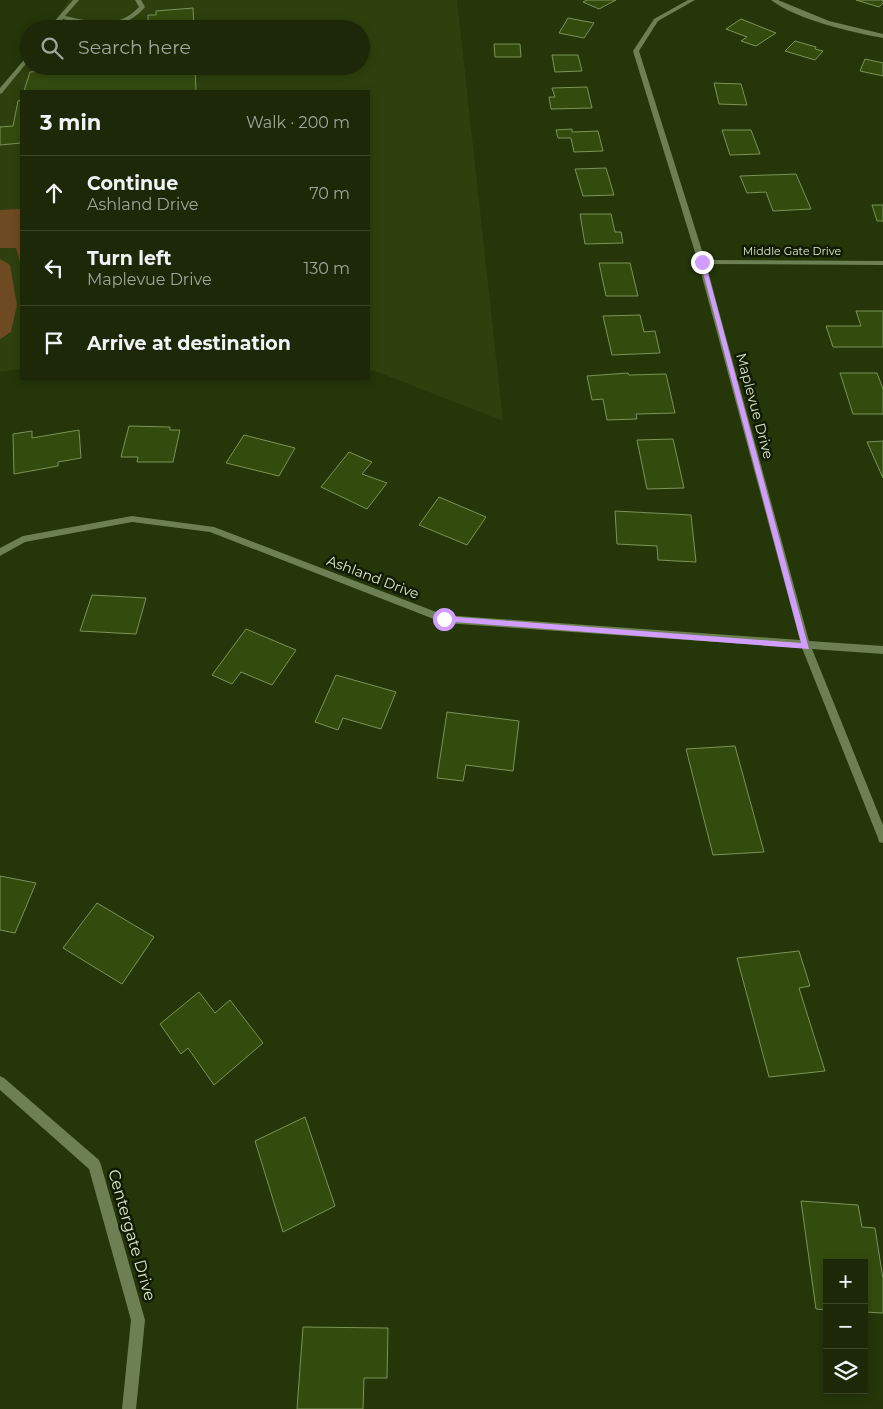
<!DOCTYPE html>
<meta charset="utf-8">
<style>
:root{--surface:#1c2807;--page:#293415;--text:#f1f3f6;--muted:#a0a69b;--line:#3a4428}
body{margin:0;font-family:Montserrat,sans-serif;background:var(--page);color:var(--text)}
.controls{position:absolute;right:15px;bottom:15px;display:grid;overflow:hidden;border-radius:0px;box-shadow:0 2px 8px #0003}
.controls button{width:45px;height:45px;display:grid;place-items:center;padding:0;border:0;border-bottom:1px solid var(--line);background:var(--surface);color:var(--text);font:25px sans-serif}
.stop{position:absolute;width:15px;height:15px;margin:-11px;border:4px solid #d19dfe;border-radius:50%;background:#fff}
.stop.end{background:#d19dfe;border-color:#fff;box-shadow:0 1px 5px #0008}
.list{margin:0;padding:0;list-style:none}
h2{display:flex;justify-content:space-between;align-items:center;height:65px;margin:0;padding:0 20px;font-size:21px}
h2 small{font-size:16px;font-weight:400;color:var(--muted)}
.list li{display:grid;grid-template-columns:32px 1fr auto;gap:15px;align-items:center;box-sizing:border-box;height:75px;padding:0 20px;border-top:1px solid var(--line)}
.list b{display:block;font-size:19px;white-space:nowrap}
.list p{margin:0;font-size:16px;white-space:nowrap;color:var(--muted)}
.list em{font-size:16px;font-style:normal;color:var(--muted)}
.icon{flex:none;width:28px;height:28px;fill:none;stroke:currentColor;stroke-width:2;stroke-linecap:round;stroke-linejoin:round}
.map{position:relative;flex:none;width:883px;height:1409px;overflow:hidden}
.search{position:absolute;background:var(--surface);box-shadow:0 2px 8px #0003;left:20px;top:20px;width:350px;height:55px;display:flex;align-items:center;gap:12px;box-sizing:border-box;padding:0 18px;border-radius:28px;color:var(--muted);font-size:19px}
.panel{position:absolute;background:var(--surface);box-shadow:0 2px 8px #0003;left:20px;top:90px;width:350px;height:290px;border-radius:0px}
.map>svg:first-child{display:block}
.built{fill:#2e400d}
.green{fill:#6d4a21}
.building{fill:#344b0e;stroke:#799359}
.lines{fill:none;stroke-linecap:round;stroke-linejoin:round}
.lane{fill:#6c8054;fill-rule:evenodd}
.street{fill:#6c8054;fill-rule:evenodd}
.route{fill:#d19dfe}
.labels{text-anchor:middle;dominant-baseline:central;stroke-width:5;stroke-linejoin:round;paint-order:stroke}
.far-street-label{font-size:11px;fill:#dbeacb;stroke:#111b04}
.street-label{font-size:14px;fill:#dbeacb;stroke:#111b04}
.near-street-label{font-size:16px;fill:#dbeacb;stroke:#111b04}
</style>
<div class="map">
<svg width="883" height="1409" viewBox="0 0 883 1409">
<rect width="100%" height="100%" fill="#253609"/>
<path class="built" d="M69 0H457L503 421 375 371 369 370V91H21V369L0 372V93L29 55V66H361V29H48Z"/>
<path class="green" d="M21 209V265L16 248H0V210Z
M0 259 10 265 17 305 11 332 0 339Z"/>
<path class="building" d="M587 0H616L599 9 583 2Z
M856 0H883V3L879 7Z
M193 8 194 29H132V25L148 24V15H156V11Z
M568 18 594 23 584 38 559 33Z
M741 19 776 33 756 46 741 41 747 37 726 29Z
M795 41 816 47 815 49 823 51 815 60 785 51Z
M494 44H520L521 57H495Z
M552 55H578L582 71 555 72Z
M865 59 883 63V76L860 71Z
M46 66H94L93 70 130 66H195L196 91H24L30 72 45 71Z
M714 83 741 84 747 105 719 104Z
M587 87 592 108 551 109 549 97H555L552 88Z
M21 100V143L0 145V127L13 126 18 101Z
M572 129V132L598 131 603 151 574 152 571 138H558L556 130Z
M722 130H751L760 154 730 155Z
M606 168 614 195 583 196 575 169Z
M796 174 811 209 773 211 766 192 747 193 740 176Z
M872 205H883V221H877Z
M580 214H611L615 232H621L623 243 585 244Z
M599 263H630L638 296H606Z
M856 311H883V347H833L826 326H861Z
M640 315 644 332 655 331 660 353 612 355 603 316Z
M628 373 629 375 666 374 675 413 636 414 637 419 607 420 603 399 592 400 587 376Z
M840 373H877L883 389V414H853Z
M129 426 170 427V430H180L173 462H137L138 457H121Z
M79 430 81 458 58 462V466L14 474 13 434 32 431V438Z
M244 435 295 448 279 476 226 463Z
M673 439 684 488 647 489 637 440Z
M883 441V478L867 442Z
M349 452 372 462 362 474 387 483 367 509 321 487Z
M439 497 486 517 467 545 419 525Z
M615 511 691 515 696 562 658 560 657 546 617 544Z
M92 595 146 598 136 634 80 631Z
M246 629 296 650 272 685 241 672 232 684 212 675Z
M336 675 396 692 381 729 343 718 338 730 315 722Z
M447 712 519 721 513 771 466 765 463 781 437 778Z
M735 746 764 852 713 855 686 749Z
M0 876 36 883 15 933 0 930Z
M97 903 154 937 122 984 63 948Z
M799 951 810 986 799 988 825 1071 769 1077 737 958Z
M199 992 215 1013 230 1000 263 1043 214 1085 188 1048 181 1054 160 1024Z
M305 1117 335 1206 283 1232 255 1141Z
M801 1201 858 1205 862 1227 875 1228 883 1279V1313L864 1312V1263H827V1310L816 1309Z
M303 1327 388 1328 387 1378H364L363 1409H297Z"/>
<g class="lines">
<path class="lane" d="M73 0H79L65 16C93 22 118 30 139 7L135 0H141L145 7C122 34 93 26 63 19L54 29H48Z
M29 54V60L2 93 0 94V88Z"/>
<path class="street" d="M688 0H695L658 21 639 51 705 260 883 261V265L706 264 809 641 883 646V654L812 649 883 825V843L879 842 878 838 802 648 444 623 210 532 132 522 25 542 0 556V548L23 536 132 516 214 527 444 615 800 640 698 262 633 51 654 19Z
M771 0H778L829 21 883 34V38C850 32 798 20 771 0Z
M0 1076 4 1078 99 1160 101 1165 145 1320 136 1409H122L131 1320 89 1169 0 1090Z"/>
</g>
<path class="route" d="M700 261 705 262 809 649 441 621V617L444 616 801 643Z"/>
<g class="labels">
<g class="far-street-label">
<text x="792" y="251">Middle Gate Drive</text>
</g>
<g class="street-label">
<text transform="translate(755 406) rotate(75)">Maplevue Drive</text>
<text transform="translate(373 577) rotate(21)">Ashland Drive</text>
</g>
<g class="near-street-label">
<text transform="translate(132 1235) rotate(74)">Centergate Drive</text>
</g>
</g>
</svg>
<div class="controls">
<button>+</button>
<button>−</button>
<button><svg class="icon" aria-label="layers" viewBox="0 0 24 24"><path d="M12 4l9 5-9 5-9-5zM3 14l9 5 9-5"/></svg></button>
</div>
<div class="stop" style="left:444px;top:619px"></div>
<div class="stop end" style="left:702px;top:262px"></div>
<div class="search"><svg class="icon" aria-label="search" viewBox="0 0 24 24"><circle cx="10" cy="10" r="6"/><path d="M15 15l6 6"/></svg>Search here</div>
<section class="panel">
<h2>3 min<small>Walk · 200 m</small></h2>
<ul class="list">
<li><svg class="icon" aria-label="ahead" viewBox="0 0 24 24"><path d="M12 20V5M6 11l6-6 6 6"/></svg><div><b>Continue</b><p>Ashland Drive</p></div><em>70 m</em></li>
<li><svg class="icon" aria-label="left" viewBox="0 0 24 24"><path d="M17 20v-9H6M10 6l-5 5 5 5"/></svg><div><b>Turn left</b><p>Maplevue Drive</p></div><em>130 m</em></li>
<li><svg class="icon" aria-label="arrive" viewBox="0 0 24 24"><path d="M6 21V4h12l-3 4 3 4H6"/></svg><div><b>Arrive at destination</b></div></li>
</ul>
</section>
</div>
